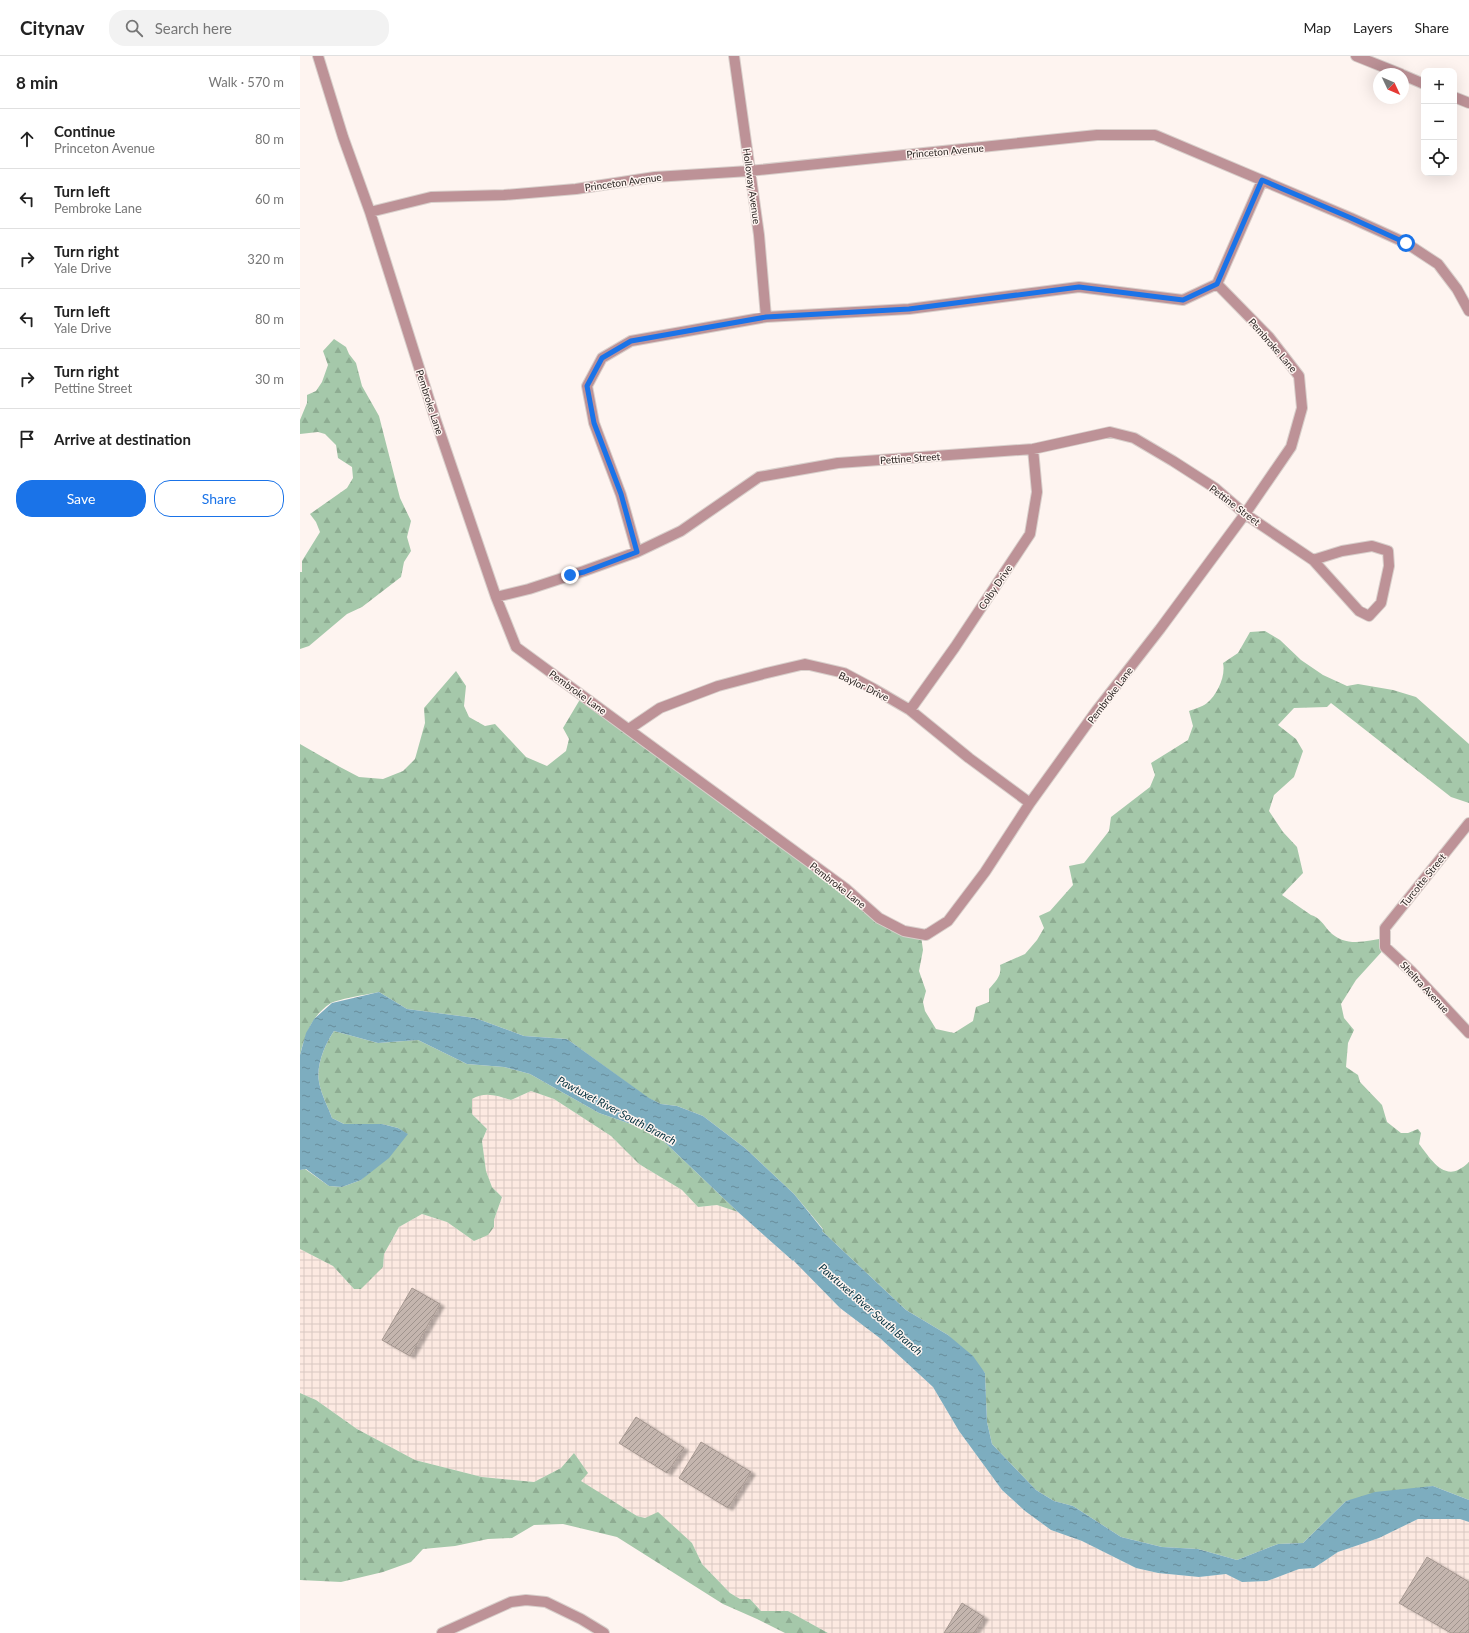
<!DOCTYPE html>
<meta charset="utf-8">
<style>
:root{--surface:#fff;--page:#f2f2f2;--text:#222;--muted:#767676;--line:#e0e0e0;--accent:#1a73e8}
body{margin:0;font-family:Lato,sans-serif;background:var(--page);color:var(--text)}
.controls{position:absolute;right:12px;top:12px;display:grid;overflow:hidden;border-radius:8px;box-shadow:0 4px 16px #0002}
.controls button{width:36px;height:36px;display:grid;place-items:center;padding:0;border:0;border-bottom:1px solid var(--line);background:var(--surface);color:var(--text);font:20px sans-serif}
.compass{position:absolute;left:1073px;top:12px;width:36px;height:36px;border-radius:50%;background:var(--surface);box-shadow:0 4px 16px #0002;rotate:134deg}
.stop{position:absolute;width:12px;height:12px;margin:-9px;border:3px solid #1a73e8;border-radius:50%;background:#fff}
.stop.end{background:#1a73e8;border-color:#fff;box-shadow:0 1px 4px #0008}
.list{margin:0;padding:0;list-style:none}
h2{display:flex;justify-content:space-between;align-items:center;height:52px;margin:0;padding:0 16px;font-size:17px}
h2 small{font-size:13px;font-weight:400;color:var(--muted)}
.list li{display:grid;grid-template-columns:26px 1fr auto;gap:12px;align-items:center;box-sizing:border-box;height:60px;padding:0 16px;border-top:1px solid var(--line)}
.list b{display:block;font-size:15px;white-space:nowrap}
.list p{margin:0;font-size:13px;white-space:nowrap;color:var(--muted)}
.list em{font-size:13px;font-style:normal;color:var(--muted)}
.actions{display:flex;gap:8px;padding:12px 16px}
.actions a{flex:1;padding:9px 0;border:1px solid var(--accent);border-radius:16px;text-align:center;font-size:14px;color:var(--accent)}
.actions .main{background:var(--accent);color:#fff}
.icon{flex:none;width:22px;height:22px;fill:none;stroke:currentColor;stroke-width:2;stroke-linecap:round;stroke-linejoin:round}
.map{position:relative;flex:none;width:1169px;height:1577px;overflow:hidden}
header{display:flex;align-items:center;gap:24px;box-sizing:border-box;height:56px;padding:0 20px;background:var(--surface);border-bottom:1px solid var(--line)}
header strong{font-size:19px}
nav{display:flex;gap:22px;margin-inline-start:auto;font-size:14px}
.search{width:280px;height:36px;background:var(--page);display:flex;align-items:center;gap:10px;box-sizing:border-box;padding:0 14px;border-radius:16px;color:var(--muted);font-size:15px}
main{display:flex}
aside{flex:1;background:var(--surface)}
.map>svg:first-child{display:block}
.industrial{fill:url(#industrial-grid)}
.forest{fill:url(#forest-firs)}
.water{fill:url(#water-ripples)}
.building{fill:url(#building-hatch);stroke:#a69891;filter:url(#shadow)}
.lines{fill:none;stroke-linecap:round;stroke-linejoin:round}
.minor-casing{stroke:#d8cfcb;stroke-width:12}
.minor{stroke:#bd9297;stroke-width:10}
.route{stroke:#1a73e8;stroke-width:5}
.labels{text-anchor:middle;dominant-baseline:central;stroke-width:3;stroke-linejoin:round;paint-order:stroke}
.street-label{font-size:10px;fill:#2c2624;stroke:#fef4f0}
.water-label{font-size:11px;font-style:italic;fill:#012f3d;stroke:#fef4f0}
</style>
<header>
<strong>Citynav</strong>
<div class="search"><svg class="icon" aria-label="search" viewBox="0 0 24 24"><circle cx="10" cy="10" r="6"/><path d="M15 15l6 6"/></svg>Search here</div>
<nav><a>Map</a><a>Layers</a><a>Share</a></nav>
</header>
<main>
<aside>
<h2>8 min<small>Walk · 570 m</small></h2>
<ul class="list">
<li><svg class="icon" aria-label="ahead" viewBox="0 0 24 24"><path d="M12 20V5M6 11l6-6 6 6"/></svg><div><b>Continue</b><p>Princeton Avenue</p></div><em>80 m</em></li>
<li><svg class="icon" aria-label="left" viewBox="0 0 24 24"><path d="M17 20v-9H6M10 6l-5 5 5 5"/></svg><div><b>Turn left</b><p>Pembroke Lane</p></div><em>60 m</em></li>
<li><svg class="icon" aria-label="right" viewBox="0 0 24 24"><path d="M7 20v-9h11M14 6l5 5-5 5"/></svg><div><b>Turn right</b><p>Yale Drive</p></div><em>320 m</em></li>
<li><svg class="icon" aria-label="left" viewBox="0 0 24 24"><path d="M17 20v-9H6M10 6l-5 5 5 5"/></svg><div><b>Turn left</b><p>Yale Drive</p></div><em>80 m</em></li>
<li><svg class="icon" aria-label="right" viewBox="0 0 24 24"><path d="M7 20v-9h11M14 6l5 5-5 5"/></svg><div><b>Turn right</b><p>Pettine Street</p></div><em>30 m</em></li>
<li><svg class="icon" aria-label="arrive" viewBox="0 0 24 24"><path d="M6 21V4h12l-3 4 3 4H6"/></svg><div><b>Arrive at destination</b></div></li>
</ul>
<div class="actions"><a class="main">Save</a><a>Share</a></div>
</aside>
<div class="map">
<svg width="1169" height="1577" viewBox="0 0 1169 1577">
<defs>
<pattern id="industrial-grid" width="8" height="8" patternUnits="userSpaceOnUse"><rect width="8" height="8" fill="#fce9e1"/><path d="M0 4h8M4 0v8" fill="none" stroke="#d8c8c1"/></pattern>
<pattern id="forest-firs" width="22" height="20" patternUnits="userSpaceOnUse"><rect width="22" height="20" fill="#a5c8aa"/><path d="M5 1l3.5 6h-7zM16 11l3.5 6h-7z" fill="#8eac92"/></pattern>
<pattern id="water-ripples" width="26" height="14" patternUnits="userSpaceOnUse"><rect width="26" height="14" fill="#7dadbf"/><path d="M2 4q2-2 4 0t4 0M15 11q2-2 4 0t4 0" fill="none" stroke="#678d9b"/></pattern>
<pattern id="building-hatch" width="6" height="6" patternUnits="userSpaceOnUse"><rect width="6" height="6" fill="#c4b5ae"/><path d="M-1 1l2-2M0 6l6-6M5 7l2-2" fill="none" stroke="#9f938d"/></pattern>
<filter id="shadow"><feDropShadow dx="4.5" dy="2.5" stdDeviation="1" flood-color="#0004"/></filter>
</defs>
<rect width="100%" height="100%" fill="#fef4f0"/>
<path class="industrial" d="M231 1035 254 1043 311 1080 339 1108 382 1134 398 1151 417 1149 438 1156 493 1205 495 1203V1205L540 1252 581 1283 633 1331 659 1375 702 1434 725 1455 751 1474 782 1485 836 1512 858 1517 899 1521 926 1518 942 1526 967 1525 999 1513 1014 1512 1038 1496 1079 1482 1118 1463H1160L1169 1466V1577H528L488 1555H461L450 1543H440L430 1537 402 1508 392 1487 345 1462 337 1460 280 1425 274 1398 261 1412 234 1426 182 1421 115 1404 57 1373 16 1344 0 1337V1193L33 1210 54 1233 83 1211 84 1198 99 1171 122 1158 147 1166 174 1185 194 1171V1164L202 1141 192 1131 186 1115 182 1085 187 1073 172 1058V1043L180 1038 193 1039 211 1044Z"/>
<path class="forest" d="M34 283 46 291 49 298 56 307 62 330 79 360 100 442 111 465 107 481 111 495 104 506 101 521 62 551 47 558 9 590 0 593V516H2V505L20 476 16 466 10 458 47 432 53 422 52 411 38 402 36 389 25 378 18 376 0 378V364L7 347V339L16 335 22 326 28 309 23 295Z
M965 575 980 584 1001 604 1023 619 1047 630 1058 628 1093 634 1116 641 1169 688V747L1151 741 1031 647 1027 651 994 652 978 669 996 683 1003 695 994 721 974 739 969 755 983 776 997 791 1003 817 982 839 1011 859C1019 861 1024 869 1029 875 1045 892 1066 885 1085 882L1086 891 1056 924 1041 948 1044 962 1054 974 1048 987 1046 1011 1058 1019 1060 1026 1082 1049 1087 1066 1101 1077H1108L1118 1073 1121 1077 1119 1088C1128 1099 1141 1122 1158 1114 1162 1112 1166 1109 1169 1106V1444L1133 1430 1046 1445 1003 1487 978 1488 937 1504 898 1493 862 1491 821 1481 773 1450 754 1445 736 1434 692 1388 687 1366 685 1317 648 1279 606 1254 522 1175 523 1173 494 1138 445 1092 403 1060 377 1050 361 1048 348 1042 267 983 224 980 175 962 107 953 79 936C69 938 39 943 31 947 12 959 5 979 0 999V688L40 711 59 721 83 723 103 715 115 703 125 667 124 652 156 615 166 630 164 650 169 661 185 670 195 668 226 701 247 710 266 695 269 683 263 672 282 640 578 860 621 880 623 894 619 915 626 935 623 946 625 955 636 973 654 977 673 965 676 951 689 946V933C696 925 702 920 700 909L725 898 737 884 744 872 739 860 750 855 773 829 769 810 784 807 809 775 811 761 850 731 855 719 851 707 888 684 893 670 889 655C894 653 902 651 907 647 917 639 926 620 923 607L938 597 950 576Z
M34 975 78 987 118 984 167 1008 204 1011 230 1018 299 1057 354 1076 438 1156 417 1149 398 1151 382 1134 339 1108 311 1080 254 1043 231 1035 211 1044C198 1040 185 1035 172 1043V1058L187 1073 182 1085 186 1115 192 1131 202 1141 194 1164V1171L188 1179 174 1185 147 1166 122 1158 99 1171 84 1198 83 1211 61 1233H54L33 1210 0 1193V1114L5 1113 29 1130 42 1131 61 1124 107 1078 98 1072 82 1068H44L32 1062C28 1051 21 1038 19 1026 16 1009 25 988 34 975Z
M0 1337 16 1344 57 1373 115 1404 182 1421 234 1426 261 1412 274 1397 288 1417 281 1425 337 1460 345 1462 358 1456 392 1487 402 1508 430 1537 440 1543H450L461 1555H488L528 1577H485L457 1563 423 1548 317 1481 263 1468 234 1469 212 1482 188 1483 155 1490 123 1493 111 1506 83 1516 41 1526 0 1524Z"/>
<path class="water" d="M79 936 107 953 175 962 224 980 267 983 349 1042 361 1048 377 1050 403 1060 445 1092 494 1138 523 1174 522 1175 606 1254 648 1279 673 1300 685 1317 687 1366 692 1388 736 1434 754 1445 773 1450 821 1481 862 1491 898 1493 937 1504 978 1488 1003 1487 1046 1445 1075 1436 1133 1430 1169 1444V1466L1160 1463H1118L1079 1482 1038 1496 1014 1512 999 1513 967 1525 942 1526 926 1518 899 1521 858 1517 836 1512 782 1485 751 1474 725 1455 702 1434 659 1375 633 1331 581 1283 540 1252 494 1205 495 1203 493 1205 438 1156 354 1076 299 1057 230 1018 204 1011 167 1008 118 984 78 987 34 975C25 988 16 1009 19 1026 21 1038 28 1051 32 1062L44 1068H82L98 1072 108 1078 89 1102 61 1124 42 1131 29 1130 6 1113 0 1114V999L6 977 14 963 32 947Z"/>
<path class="building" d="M112 1232 140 1248 110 1300 82 1284Z
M336 1361 384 1392 367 1417 319 1387Z
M401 1386 451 1416 428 1452 379 1422Z
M1127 1501 1169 1526V1577H1151L1099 1547Z
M662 1547 684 1561 674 1577H644Z"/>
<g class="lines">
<g class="minor-casing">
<path id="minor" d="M18 0 43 81 70 156 134 359 196 541 216 591 545 832 579 862 604 875 626 879 648 865 685 816 730 747 797 654 860 573 945 458 991 391 1002 352 999 320 969 281 917 228
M434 0 459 179 466 261
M1056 0 1101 18
M1103 19 1124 28
M1154 41 1169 47
M70 156 131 141 204 139 276 133 355 121 449 115 797 79H855L1051 162 1106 187 1138 208 1157 233 1169 255
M917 228 962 125
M1072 490 1088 495 1089 510 1081 547 1069 560 1059 555 1013 504 1042 495Z
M337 496 321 439 294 367 287 330 302 302 331 285 466 261 609 253 779 231 883 244 917 228
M196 541 229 533 284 515 337 496 381 475 459 421 538 407 733 393 810 376 834 382 873 405 915 432 945 458 1013 504
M610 654 655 591 730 478 737 436 733 393
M329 673 360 652 418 630 463 618 505 608 544 617 574 633 610 654 669 702 730 747
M1169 767 1085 872V891L1112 916 1169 977
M142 1577 211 1546 226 1544 246 1546 281 1563 304 1577"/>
</g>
<use href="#minor" class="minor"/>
</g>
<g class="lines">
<path class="route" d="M270 519 284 516 337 496 321 438 294 367 287 330 302 302 331 285 466 261 609 253 779 231 883 244 917 228 962 124 1051 162 1106 187"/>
</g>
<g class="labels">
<g class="street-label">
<text transform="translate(645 95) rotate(-5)">Princeton Avenue</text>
<text transform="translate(323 126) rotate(-8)">Princeton Avenue</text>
<text transform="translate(452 130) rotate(82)">Holloway Avenue</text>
<text transform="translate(973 289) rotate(49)">Pembroke Lane</text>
<text transform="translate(130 346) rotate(72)">Pembroke Lane</text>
<text transform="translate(610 402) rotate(-4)">Pettine Street</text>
<text transform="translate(935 449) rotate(37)">Pettine Street</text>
<text transform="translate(695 531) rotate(-56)">Colby Drive</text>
<text transform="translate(564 630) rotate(26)">Baylor Drive</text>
<text transform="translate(278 636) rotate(36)">Pembroke Lane</text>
<text transform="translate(810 639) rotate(-53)">Pembroke Lane</text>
<text transform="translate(1123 824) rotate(-51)">Turcotte Street</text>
<text transform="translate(538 829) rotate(38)">Pembroke Lane</text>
<text transform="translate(1125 931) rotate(47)">Sheltra Avenue</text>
</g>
<g class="water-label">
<text transform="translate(317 1054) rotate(28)">Pawtuxet River South Branch</text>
<text transform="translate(571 1253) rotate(41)">Pawtuxet River South Branch</text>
</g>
</g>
</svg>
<div class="controls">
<button>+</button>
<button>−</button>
<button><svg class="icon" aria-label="locate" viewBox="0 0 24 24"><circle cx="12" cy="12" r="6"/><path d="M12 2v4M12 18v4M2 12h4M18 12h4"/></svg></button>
</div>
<svg class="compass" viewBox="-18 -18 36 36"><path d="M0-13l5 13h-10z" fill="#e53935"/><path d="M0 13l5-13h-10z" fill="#767676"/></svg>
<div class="stop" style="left:1106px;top:187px"></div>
<div class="stop end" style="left:270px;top:519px"></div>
</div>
</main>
